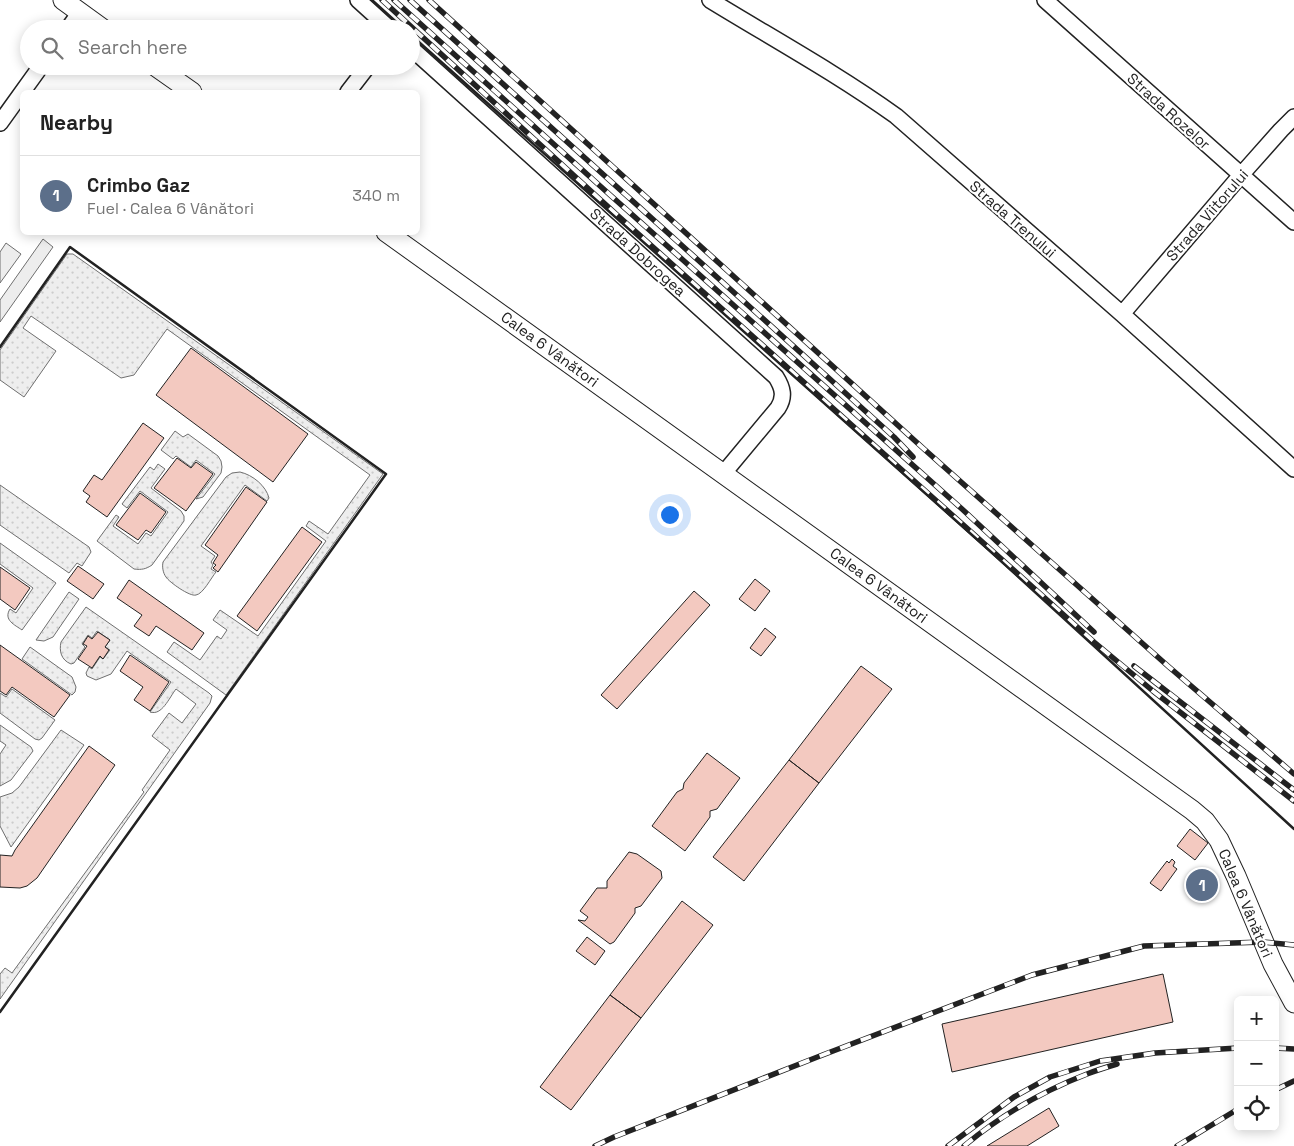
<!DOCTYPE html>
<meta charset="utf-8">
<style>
:root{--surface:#fff;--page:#f6f6f6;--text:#222;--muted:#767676;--line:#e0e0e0;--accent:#c62828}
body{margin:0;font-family:"Space Grotesk",sans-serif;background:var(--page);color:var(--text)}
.controls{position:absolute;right:15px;bottom:15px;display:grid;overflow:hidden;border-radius:8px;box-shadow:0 2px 12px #0003}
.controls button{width:45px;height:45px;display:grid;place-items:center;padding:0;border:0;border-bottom:1px solid var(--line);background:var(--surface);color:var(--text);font:25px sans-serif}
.you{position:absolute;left:669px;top:514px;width:18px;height:18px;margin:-12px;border:4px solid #fff;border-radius:50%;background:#1a73e8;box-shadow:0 0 0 8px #1a73e833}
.badge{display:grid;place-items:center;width:32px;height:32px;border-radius:50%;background:var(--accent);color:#fff;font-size:16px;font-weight:700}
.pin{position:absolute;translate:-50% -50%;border:2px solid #fff;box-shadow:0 1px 5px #0006}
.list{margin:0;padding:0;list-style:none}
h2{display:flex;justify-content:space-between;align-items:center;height:65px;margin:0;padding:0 20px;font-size:21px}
h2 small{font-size:16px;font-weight:400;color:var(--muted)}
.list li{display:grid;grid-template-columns:32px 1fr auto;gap:15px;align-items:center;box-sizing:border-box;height:80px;padding:0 20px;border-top:1px solid var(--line)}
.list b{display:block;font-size:19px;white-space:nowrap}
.list p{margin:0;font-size:16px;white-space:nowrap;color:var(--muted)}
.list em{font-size:16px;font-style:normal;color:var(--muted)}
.icon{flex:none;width:28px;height:28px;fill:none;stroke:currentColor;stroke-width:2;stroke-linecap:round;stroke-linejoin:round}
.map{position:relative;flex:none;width:1294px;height:1146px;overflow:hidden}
.search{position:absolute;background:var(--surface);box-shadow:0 2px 12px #0003;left:20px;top:20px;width:400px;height:55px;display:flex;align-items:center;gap:12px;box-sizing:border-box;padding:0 18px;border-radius:28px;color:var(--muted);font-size:19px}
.panel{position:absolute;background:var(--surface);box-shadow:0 2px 12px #0003;left:20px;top:90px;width:400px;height:145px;border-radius:8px}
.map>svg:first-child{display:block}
.green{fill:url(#green-dots);stroke:#6f6f6f}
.parking{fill:#ededed;stroke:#6f6f6f}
.building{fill:#f3c9c0;stroke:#222}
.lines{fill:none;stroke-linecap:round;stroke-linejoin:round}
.minor-casing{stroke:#222;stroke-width:18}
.major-casing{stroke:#222;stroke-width:21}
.minor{stroke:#fff;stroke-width:15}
.major{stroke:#fff;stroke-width:19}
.rail-casing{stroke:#222;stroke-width:5.5}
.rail{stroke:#fff;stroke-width:4;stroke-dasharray:11;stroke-linecap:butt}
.wall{stroke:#222;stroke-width:2.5}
.labels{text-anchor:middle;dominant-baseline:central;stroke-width:4;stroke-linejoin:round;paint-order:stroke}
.street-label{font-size:15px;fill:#222;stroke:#fff}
</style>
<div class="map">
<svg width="1294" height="1146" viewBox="0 0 1294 1146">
<defs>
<pattern id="green-dots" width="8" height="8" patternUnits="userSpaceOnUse" patternTransform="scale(1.25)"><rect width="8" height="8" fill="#eee"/><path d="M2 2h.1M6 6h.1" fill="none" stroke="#ccc" stroke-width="1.8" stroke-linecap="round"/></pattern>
</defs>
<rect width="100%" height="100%" fill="#fff"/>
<path class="green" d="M67 254H73L383 474 226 695 167 652 174 642 200 660 217 636 221 639 227 630 213 620 220 610 258 636 326 541 306 526 309 521 328 534 370 475 167 329 134 375 121 378 31 316 23 328 56 351 24 397 0 380V350Z
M175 431 183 437 188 434 218 456 221 461 222 467 221 473 203 497 196 499 215 474 196 460 191 467 176 456 173 459 161 450Z
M158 464 165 469 151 488 181 511 184 516V521L152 565C146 569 142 570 134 569L97 541 116 515 119 517 113 526 138 544 146 533 151 536 168 512 140 491 127 508 122 504 150 467 154 470Z
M240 472C253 475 266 486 269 498L267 501 245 485 201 546 215 556 211 562 213 565 211 569 216 572C211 578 203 594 196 595 190 597 169 582 166 577 163 573 162 567 163 562L226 477 232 473Z
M0 485 89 547 91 552 82 566 77 563 69 573 0 525Z
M0 543 56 583 22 630C15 625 3 620 10 609L16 613 33 588 0 564Z
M69 592 79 599 53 637 44 641 36 640Z
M86 607 209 693 212 696 210 703 0 999V974L5 968 12 973 144 792 142 790 170 750 152 736 169 713 182 723 196 704 176 689C169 698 162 716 150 712L171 682 127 651 111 674 96 680 87 676 86 673 89 667 92 669 100 657 103 659 110 650 105 647 110 640 97 631 92 638 88 635 82 644 85 647 74 663 71 664C61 660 59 651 61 642Z
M30 647 72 677 76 687 75 692 72 695 22 659Z
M12 689 55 720 42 738 39 740 35 739 0 713V693L6 697Z
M0 725 31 747 33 751 11 780 0 786V754L6 745 0 741Z
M61 730 84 745 11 847 0 826V797L12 793 19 787Z"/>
<path class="parking" d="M43 239 53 247 0 322V300Z
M6 243 21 254 0 283V252Z"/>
<path class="building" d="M191 348 308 434 273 482 156 395Z
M143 423 164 438 107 517 86 502 90 496 83 491 94 475 102 480Z
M177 458 191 468 196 462 213 474 186 511 154 488Z
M246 487 267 502 218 572 213 568 216 565 213 563 218 555 205 545Z
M140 493 166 512 151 533 146 530 138 540 116 525Z
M302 527 322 542 257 631 237 616Z
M78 566 104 584 93 599 67 581Z
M0 567 30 588 15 610 0 599Z
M755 579 770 591 755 611 739 599Z
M129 580 204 633 192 650 156 626 149 636 134 626 142 615 117 598Z
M694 591 710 605 617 709 601 695Z
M765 628 776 637 761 656 750 648Z
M98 632 110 640 105 647 109 650 103 659 100 656 92 668 78 659 87 646 83 644 88 636 92 639Z
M0 645 70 695 54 717 12 687 6 695 0 691Z
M130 655 169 682 150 711 134 700 143 687 120 671Z
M861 666 892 689 819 783 789 760Z
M89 746 115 765 37 878 27 886 20 888 0 887V855L12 856 15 850Z
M707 753 740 778 717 809 710 811V817L685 851 652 826 677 792 683 789 684 783Z
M789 760 819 783 744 881 713 857Z
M1190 829 1208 843 1195 860 1177 846Z
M629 852 637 854 661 871 662 878 641 906 635 908V913L614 942 610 944 578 920 585 921 588 917 580 911 597 888H607V881Z
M1172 859 1175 862 1173 866 1177 869 1161 891 1150 883 1167 861 1169 863Z
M682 901 713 925 641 1018 610 995Z
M587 937 605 951 595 965 576 951Z
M1163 974 1173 1022 952 1072 942 1024Z
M610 995 641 1018 571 1110 540 1087Z
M1049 1108 1059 1126 1027 1146H987Z"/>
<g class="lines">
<g class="minor-casing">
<path id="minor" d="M358 0 390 29
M710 0C772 38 836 73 896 116L1122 314 1294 469
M1045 0 1294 222
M68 29 80 12
M411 48 776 377C783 388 785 397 778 408L723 474
M348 92 368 66
M0 123 41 66
M1122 314 1241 175 1281 130 1294 117"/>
</g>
<g class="major-casing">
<path id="major" d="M63 0 103 29
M155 66 192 92
M386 232 1192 810 1205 821 1219 840 1236 876 1273 964 1294 1003"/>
</g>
<use href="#minor" class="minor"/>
<use href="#major" class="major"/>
<g class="rail-casing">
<path id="rail" d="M382 0 616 214 1094 642 1153 691 1294 801
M394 0 609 194 962 509 1094 632
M410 0 894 437 913 457
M429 0 924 449 1169 667 1294 774
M1134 666 1294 790
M1275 1048 1294 1049
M1275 1090 1294 1081
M595 1146 614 1137 820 1056 1032 975 1144 946 1263 942 1294 945
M948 1146 1014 1097 1050 1077 1100 1061 1155 1053 1238 1048
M964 1146C1000 1116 1043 1091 1087 1074 1097 1070 1107 1067 1117 1064
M1177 1146 1238 1109"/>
</g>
<use href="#rail" class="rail"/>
<path class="wall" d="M372 0 404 29
M411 35 990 551 1294 829
M0 347 70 247 386 474 0 1012"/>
</g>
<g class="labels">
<g class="street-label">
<text transform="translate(1169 111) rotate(42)">Strada Rozelor</text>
<text transform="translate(1207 215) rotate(-49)">Strada Viitorului</text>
<text transform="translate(1013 219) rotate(41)">Strada Trenului</text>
<text transform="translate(638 252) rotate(42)">Strada Dobrogea</text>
<text transform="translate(550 349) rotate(36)">Calea 6 Vânători</text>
<text transform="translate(879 585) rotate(36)">Calea 6 Vânători</text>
<text transform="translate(1246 903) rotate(67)">Calea 6 Vânători</text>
</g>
</g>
</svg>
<div class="controls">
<button>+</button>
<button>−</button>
<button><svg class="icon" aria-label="locate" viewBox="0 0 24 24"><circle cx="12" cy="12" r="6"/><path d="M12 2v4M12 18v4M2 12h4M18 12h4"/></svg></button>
</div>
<div class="you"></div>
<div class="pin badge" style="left:1202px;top:885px;background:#5c6f8a">1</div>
<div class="search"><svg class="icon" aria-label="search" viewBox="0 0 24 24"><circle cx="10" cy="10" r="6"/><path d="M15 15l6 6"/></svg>Search here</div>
<section class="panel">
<h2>Nearby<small></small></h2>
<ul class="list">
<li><span class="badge" style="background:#5c6f8a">1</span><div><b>Crimbo Gaz</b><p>Fuel · Calea 6 Vânători</p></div><em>340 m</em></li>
</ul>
</section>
</div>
